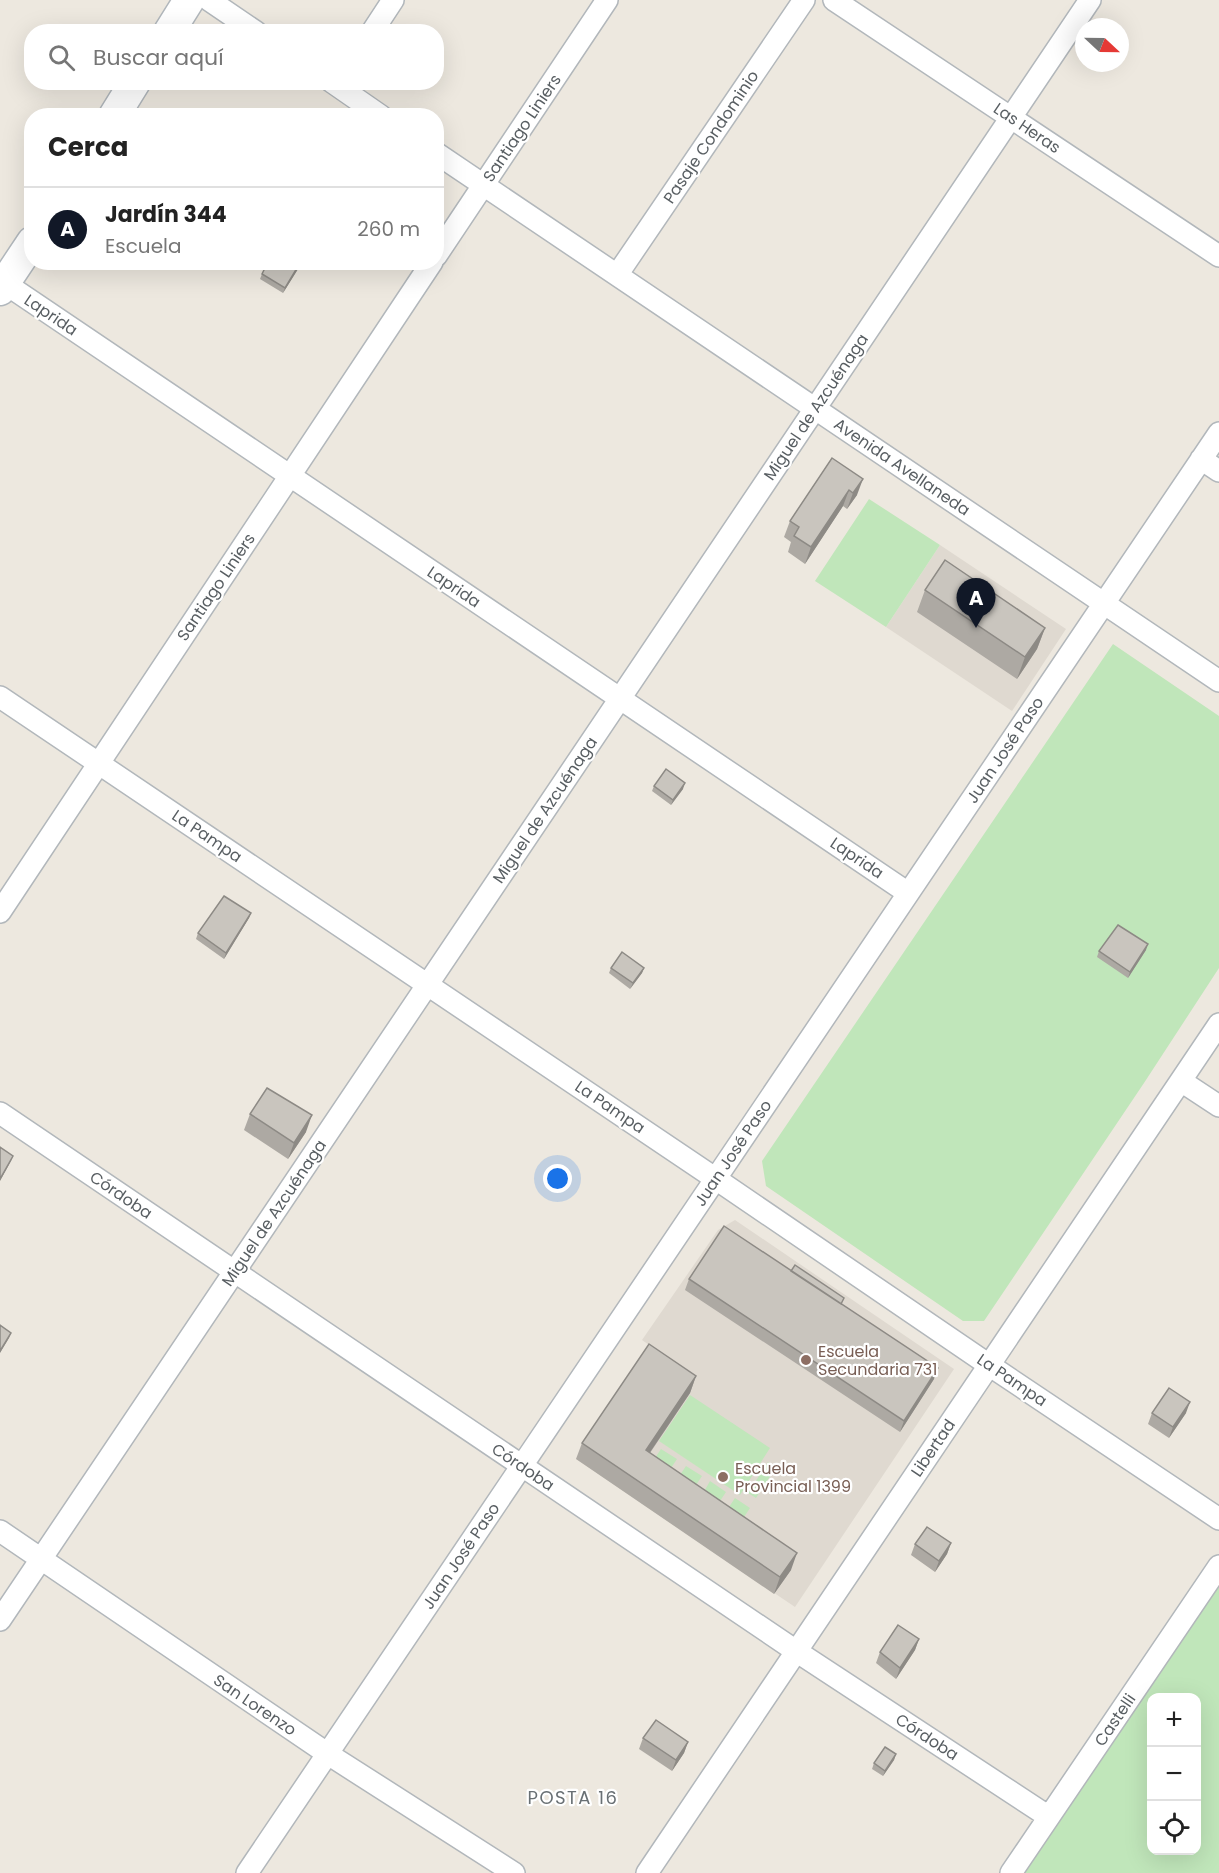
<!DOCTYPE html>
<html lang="es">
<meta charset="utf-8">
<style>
:root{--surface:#fff;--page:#f6f6f6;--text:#222;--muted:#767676;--line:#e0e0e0;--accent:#111827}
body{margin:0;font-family:Poppins,sans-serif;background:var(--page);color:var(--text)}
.controls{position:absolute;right:18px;bottom:18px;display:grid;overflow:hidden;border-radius:12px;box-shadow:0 6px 24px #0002}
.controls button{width:54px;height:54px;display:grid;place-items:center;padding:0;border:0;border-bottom:2px solid var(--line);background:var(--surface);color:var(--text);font:30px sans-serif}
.compass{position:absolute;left:1075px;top:18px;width:54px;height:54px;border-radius:50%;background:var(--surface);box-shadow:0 6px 24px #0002;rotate:112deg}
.you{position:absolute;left:558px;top:1179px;width:21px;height:21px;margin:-15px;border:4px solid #fff;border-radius:50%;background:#1a73e8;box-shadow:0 0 0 9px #1a73e833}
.badge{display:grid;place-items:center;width:39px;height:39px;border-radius:50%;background:var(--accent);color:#fff;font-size:20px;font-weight:700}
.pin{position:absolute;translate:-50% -50px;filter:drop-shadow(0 2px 3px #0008)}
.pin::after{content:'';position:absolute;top:32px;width:21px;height:18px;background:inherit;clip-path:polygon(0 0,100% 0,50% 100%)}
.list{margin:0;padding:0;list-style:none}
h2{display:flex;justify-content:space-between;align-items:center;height:78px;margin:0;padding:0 24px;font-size:26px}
h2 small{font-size:20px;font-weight:400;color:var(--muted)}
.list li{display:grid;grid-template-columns:39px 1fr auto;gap:18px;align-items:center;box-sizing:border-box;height:84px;padding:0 24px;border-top:2px solid var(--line)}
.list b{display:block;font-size:22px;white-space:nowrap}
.list p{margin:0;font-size:20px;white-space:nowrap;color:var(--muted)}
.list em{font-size:20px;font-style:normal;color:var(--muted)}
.icon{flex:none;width:33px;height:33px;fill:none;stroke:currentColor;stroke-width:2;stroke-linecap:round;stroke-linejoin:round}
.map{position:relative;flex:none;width:1219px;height:1873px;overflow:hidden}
.search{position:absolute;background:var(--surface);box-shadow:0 6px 24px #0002;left:24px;top:24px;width:420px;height:66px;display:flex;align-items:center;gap:15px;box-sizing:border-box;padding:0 21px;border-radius:24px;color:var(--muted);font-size:22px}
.panel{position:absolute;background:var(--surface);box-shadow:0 6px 24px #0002;left:24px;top:108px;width:420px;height:162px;border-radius:24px}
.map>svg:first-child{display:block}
.education{fill:#dfd9d0}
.green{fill:#c0e6ba;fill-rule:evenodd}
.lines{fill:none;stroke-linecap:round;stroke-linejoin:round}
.minor-casing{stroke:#b2b7bb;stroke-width:24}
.secondary-casing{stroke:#b1b7bc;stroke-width:33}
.minor{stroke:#fff;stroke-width:21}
.secondary{stroke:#fff;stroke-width:30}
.wall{fill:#ada9a3}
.shaded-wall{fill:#8d8a85}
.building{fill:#c9c5be;stroke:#8d8a85;stroke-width:1.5}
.education-dot{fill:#8d6e63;stroke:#fff;stroke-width:2}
.labels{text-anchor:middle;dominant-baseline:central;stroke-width:4.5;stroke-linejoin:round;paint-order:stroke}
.street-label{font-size:16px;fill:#585e62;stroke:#fff}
.education-label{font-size:16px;fill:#785e54;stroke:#fff;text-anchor:start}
.neighbourhood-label{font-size:18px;letter-spacing:1.5px;fill:#697074;stroke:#fff}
</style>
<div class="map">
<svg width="1219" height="1873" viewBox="0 0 1219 1873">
<rect width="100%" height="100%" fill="#ede8df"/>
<path class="education" d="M940 545 1066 629 1012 711 886 627Z
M735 1220 954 1369 795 1607 576 1459 659 1352 642 1340 718 1230Z"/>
<path class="green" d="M869 499 940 545 886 627 815 581Z
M1113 644 1219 716V968L1144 1083 984 1321H963L766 1186 762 1161Z
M690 1395 770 1448 740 1495 659 1441Z
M661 1449 677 1459 667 1474 651 1464Z
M768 1462 776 1467 756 1498 748 1493Z
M686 1466 702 1476 692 1491 676 1481Z
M710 1481 726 1492 716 1507 701 1497Z
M735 1498 750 1508 740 1523 725 1513Z
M1219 1566V1873H1011ZM1152 1698H1196V1850H1152Z"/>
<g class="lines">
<g class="minor-casing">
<path id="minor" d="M209 0 256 32
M834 0 1219 256
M372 32 393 0
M332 82 381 116
M436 153 1219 681
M436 256 607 0
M617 275 804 0
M0 280 908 893
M1201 459 1219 471
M0 697 716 1179 989 1365 1219 1519
M0 912 432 262
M1181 1081 1219 1106
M0 1113 796 1651 1049 1817
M0 1531 328 1754 514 1873
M0 1620 1090 0
M247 1873 1219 433
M647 1873 1219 1024
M1011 1873 1219 1566"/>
</g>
<g class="secondary-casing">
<path id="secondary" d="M169 32 189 0
M114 116 135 82
M0 290 32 242"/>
</g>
<use href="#minor" class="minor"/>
<use href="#secondary" class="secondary"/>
</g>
<path class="wall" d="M300 263 298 269 283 293 260 279 262 274Z
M832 458 857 495 847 509 843 506 805 564 788 552 791 542 784 537 790 521Z
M925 590 1045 628 1037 649 1017 679 917 612Z
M654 786 683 789 671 805 652 791Z
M251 913 249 918 224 959 196 939 198 933Z
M1146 950 1128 978 1097 957 1099 951Z
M611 968H644L642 973 630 989 609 973Z
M250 1114 306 1132 288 1159 244 1130Z
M689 1279 842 1304 934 1379 900 1432 685 1290Z
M696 1376 690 1393 650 1453 791 1570 774 1594 576 1459 582 1443Z
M1152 1413H1186L1169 1438 1148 1424Z
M951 1543 947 1554 935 1572 911 1555 915 1544Z
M919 1639 915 1650 896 1679 876 1663 880 1652Z
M643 1738 688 1742 684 1753 672 1771 639 1749Z
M896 1754 894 1760 883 1776 872 1769 874 1763Z"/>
<path class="shaded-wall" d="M300 263 298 269 283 293 285 288Z
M863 479 857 495 847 509 853 493Z
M849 490 843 506 805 564 811 547Z
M1045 628 1037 649 1017 679 1025 657Z
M685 783 683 789 671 805 673 800Z
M251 913 249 918 224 959 226 953Z
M1148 944 1146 950 1128 978 1130 972Z
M644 968 642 973 630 989 633 983Z
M312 1115 306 1132 288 1159 294 1143Z
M13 1156 11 1161 0 1181V1179Z
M11 1333 9 1338 0 1353V1351Z
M938 1368 934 1379 900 1432 904 1421Z
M696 1376 690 1393 640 1467 646 1450Z
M1190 1402 1186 1413 1169 1438 1173 1427Z
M951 1543 947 1554 935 1572 939 1561Z
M797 1553 791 1570 774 1594 780 1577Z
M919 1639 915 1650 896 1679 900 1668Z
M688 1742 684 1753 672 1771 676 1760Z
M896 1754 894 1760 883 1776 885 1771Z"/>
<path class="building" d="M268 262H298L300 263 285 288 262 274Z
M832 458 863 479 853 493 849 490 811 547 794 536 799 527 790 521Z
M945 560 1045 628 1025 657 925 590Z
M666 769 685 783 673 800 654 786Z
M224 896 251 913 226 953 198 933Z
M1118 925 1148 944 1130 972 1099 951Z
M622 952 644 968 633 983 611 968Z
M267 1088 312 1115 294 1143 250 1114Z
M0 1147 13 1156 0 1179Z
M724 1226 938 1368 904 1421 689 1279Z
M795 1265 844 1298 841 1304 791 1271Z
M0 1325 11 1333 0 1351Z
M649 1344 696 1376 646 1450 797 1553 780 1577 582 1443Z
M1169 1388 1190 1402 1173 1427 1152 1413Z
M927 1527 951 1543 939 1561 915 1544Z
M898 1625 919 1639 900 1668 880 1652Z
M656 1720 688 1742 676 1760 643 1738Z
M885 1747 896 1754 885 1771 874 1763Z"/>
<g class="education-dot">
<circle cx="806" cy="1360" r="6"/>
<circle cx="723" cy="1477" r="6"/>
</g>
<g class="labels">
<g class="street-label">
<text transform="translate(522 128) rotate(-56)">Santiago Liniers</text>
<text transform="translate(1027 128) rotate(34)">Las Heras</text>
<text transform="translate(711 137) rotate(-56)">Pasaje Condominio</text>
<text transform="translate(51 315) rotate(34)">Laprida</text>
<text transform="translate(816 407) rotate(-56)">Miguel de Azcuénaga</text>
<text transform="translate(902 467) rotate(34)">Avenida Avellaneda</text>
<text transform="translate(216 587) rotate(-56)">Santiago Liniers</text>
<text transform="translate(454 587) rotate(34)">Laprida</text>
<text transform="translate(1005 750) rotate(-56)">Juan José Paso</text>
<text transform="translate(545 810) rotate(-56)">Miguel de Azcuénaga</text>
<text transform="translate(207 836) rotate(34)">La Pampa</text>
<text transform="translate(857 858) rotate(34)">Laprida</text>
<text transform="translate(610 1107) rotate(34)">La Pampa</text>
<text transform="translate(733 1153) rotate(-56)">Juan José Paso</text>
<text transform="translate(121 1195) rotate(34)">Córdoba</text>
<text transform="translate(274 1213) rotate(-56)">Miguel de Azcuénaga</text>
<text transform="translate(1012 1380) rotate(34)">La Pampa</text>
<text transform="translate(933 1448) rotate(-56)">Libertad</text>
<text transform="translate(523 1467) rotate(34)">Córdoba</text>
<text transform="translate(461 1556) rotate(-56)">Juan José Paso</text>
<text transform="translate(255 1705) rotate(34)">San Lorenzo</text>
<text transform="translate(1115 1720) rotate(-56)">Castelli</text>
<text transform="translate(927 1737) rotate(33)">Córdoba</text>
</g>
<g class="education-label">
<text x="818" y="1351">Escuela<tspan x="818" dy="18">Secundaria 731</tspan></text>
<text x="735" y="1468">Escuela<tspan x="735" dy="18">Provincial 1399</tspan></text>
</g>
<g class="neighbourhood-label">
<text x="573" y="1797">POSTA 16</text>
</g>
</g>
</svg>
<div class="controls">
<button>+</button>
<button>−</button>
<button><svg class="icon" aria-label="locate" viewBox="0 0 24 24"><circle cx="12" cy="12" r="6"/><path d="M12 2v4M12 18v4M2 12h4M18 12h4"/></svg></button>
</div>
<svg class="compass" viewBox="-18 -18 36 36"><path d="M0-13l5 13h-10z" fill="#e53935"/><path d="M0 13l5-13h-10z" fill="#767676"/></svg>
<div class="you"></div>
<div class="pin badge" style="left:976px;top:628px">A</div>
<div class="search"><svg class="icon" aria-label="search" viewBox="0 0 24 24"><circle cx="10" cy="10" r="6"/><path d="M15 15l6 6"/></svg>Buscar aquí</div>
<section class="panel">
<h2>Cerca<small></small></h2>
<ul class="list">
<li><span class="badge">A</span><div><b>Jardín 344</b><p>Escuela</p></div><em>260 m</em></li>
</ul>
</section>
</div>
